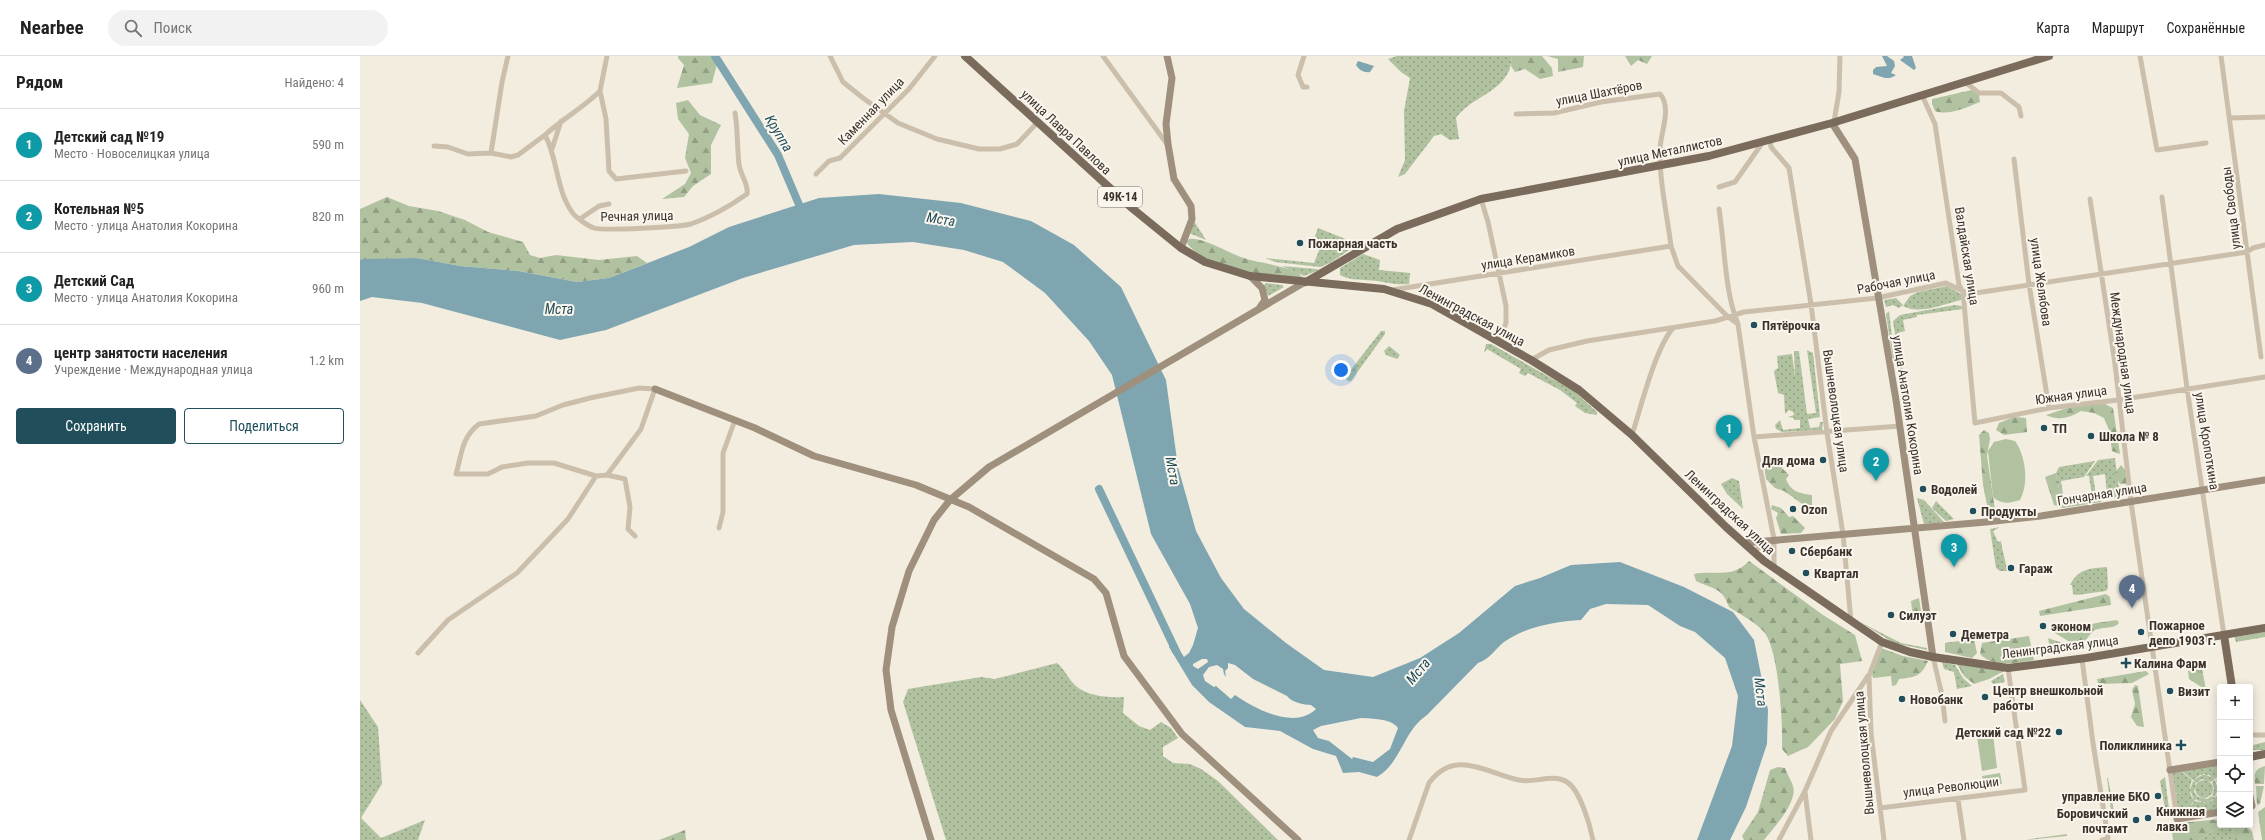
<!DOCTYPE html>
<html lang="ru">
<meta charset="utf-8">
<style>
:root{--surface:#fff;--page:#f2f2f2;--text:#222;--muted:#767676;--line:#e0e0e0;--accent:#204e5b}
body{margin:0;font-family:"Roboto Condensed",sans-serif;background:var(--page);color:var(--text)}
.controls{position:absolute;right:12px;bottom:12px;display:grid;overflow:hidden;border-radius:4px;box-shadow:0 2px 10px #0003}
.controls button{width:36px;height:36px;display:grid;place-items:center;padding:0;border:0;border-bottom:1px solid var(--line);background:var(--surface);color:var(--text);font:20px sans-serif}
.you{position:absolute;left:981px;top:314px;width:14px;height:14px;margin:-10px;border:3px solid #fff;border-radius:50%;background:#1a73e8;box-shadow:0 0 0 6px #1a73e833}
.badge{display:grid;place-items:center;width:26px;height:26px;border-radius:50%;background:var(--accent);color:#fff;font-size:13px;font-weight:700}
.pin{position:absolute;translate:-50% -33px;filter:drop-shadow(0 1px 2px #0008)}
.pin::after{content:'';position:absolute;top:21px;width:14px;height:12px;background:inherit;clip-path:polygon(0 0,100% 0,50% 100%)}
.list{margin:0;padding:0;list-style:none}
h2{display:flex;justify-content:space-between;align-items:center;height:52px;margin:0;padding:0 16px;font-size:17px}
h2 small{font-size:13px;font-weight:400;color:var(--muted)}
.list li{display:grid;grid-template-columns:26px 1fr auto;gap:12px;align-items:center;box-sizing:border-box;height:72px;padding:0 16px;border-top:1px solid var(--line)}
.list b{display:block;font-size:15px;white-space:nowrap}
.list p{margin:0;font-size:13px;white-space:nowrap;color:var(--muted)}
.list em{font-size:13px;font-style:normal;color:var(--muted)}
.actions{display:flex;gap:8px;padding:12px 16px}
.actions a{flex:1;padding:9px 0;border:1px solid var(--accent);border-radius:4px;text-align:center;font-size:14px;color:var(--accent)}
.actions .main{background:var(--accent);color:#fff}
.icon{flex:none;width:22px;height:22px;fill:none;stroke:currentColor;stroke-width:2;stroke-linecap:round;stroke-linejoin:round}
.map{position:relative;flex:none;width:1905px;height:784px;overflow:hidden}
header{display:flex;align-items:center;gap:24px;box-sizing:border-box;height:56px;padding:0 20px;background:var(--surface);border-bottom:1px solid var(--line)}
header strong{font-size:19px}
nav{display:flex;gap:22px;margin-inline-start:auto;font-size:14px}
.search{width:280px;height:36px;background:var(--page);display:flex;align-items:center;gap:10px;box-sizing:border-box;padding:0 14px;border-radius:22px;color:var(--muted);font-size:15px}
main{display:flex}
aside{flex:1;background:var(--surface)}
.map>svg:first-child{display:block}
.grass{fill:url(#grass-dots);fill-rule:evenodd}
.forest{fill:url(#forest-firs)}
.park{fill:url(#park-tufts)}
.garden{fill:#b1c2a0}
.water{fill:#7fa6b0;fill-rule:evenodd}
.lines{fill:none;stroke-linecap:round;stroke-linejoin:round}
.river{stroke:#7fa6b0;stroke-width:8}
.street{stroke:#cbbfac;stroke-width:5}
.secondary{stroke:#9f8f7d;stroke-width:7}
.primary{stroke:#7b6b5c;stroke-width:8}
.poi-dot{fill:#204e5b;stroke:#faf6ed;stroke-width:1.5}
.labels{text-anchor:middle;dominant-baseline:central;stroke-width:4;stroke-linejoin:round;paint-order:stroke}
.shield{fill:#faf6ed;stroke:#746d65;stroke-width:1}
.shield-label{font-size:12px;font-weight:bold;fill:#3a322b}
.street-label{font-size:13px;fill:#3a322b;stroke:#faf6ed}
.poi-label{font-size:13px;font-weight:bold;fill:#3a322b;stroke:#faf6ed;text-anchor:start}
.water-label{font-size:14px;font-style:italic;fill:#204e5b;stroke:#faf6ed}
</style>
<header>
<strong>Nearbee</strong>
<div class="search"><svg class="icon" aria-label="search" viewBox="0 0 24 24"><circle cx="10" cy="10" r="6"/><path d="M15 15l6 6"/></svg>Поиск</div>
<nav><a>Карта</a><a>Маршрут</a><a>Сохранённые</a></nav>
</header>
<main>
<aside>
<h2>Рядом<small>Найдено: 4</small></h2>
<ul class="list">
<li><span class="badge" style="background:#0f9aa8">1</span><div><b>Детский сад №19</b><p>Место · Новоселицкая улица</p></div><em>590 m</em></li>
<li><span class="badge" style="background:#0f9aa8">2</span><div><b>Котельная №5</b><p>Место · улица Анатолия Кокорина</p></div><em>820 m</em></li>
<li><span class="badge" style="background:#0f9aa8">3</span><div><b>Детский Сад</b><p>Место · улица Анатолия Кокорина</p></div><em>960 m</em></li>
<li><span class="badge" style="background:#5c6f8a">4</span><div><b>центр занятости населения</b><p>Учреждение · Международная улица</p></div><em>1.2 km</em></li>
</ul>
<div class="actions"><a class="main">Сохранить</a><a>Поделиться</a></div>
</aside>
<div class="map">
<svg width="1905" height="784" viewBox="0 0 1905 784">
<defs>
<pattern id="grass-dots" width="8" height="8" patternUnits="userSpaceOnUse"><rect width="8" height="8" fill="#b1c2a0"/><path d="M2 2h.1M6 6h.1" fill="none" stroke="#919e83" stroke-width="1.8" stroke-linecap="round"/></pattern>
<pattern id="forest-firs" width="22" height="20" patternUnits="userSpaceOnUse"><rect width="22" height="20" fill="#b1c2a0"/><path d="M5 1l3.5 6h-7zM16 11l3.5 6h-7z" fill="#919e83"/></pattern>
<pattern id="park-tufts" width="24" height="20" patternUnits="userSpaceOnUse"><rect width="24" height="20" fill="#b1c2a0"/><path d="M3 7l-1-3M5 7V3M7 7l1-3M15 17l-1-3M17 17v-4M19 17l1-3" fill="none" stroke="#919e83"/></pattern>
</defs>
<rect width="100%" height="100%" fill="#f3ede0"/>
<path class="grass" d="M1037 0H1152C1151 5 1151 10 1149 15 1138 38 1110 42 1096 62L1099 83 1090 84 1081 78 1074 80 1045 118 1038 121 1045 104 1044 55 1050 22 1041 16 1028 3Z
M834 165 846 184 829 177Z
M958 172 998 188 970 207 960 211 915 206 905 202 954 207 962 187 955 180Z
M1003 198 1020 204 1019 214 1050 217 1049 228C1037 229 1029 227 1017 225 1005 223 993 226 980 219V212Z
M922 210 956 213 959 214 944 220Z
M906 227 922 229 924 231 908 240 904 229Z
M1587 230 1601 238V244C1584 248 1559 259 1543 250L1550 240 1558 236Z
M1536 242 1543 249 1539 252 1533 249 1526 251 1524 244Z
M1595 249 1601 250 1603 253 1557 259V261L1543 264 1545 275 1538 277 1543 315 1540 314 1533 265 1540 259Z
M1529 255 1535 305 1533 304 1526 258Z
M1021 275H1025V278L991 325H987L986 320Z
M1126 288H1131L1214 335 1237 356V359L1225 357 1215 350 1217 347 1200 334 1168 317 1165 320 1159 317 1161 313 1127 293 1124 297Z
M1029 290 1040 299 1037 303 1026 299 1024 295Z
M1447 294 1453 297 1460 361 1448 363 1450 372 1459 371 1460 366H1463L1462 374 1422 376 1416 373 1415 369 1420 364 1423 374 1440 372V364H1434V362L1428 361 1434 359 1433 356 1429 354 1425 358 1424 339 1418 337 1414 315 1418 312 1417 300 1432 298 1435 321 1434 295H1439L1447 358 1456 357Z
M1755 402 1760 441 1740 443V442L1702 449 1696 417 1699 411 1735 405 1724 421 1701 425 1704 445 1732 440 1729 420H1726L1738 404ZM1745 418 1747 437 1736 439 1733 420Z
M1372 422 1379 425 1383 453 1367 438 1361 428Z
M1557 442 1564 444 1584 466 1564 468Z
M1576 445 1594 463 1586 465 1572 452Z
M1640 471 1633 475 1638 486 1641 485C1642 495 1646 505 1647 515H1640L1636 512 1630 473Z
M1747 511 1748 532 1746 535 1717 539 1713 538 1712 529H1710C1718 513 1730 512 1747 511Z
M1500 566 1541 587 1567 592V594L1534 587Z
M1582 606 1595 609 1603 622 1612 630 1597 633 1594 616 1584 613Z
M697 607C704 613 707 620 713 627 724 640 748 642 764 641L763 657 779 670 790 674 801 666 811 672 818 682 803 691V700L813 707 830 708 841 713 858 725 918 784H586L543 646 548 633 621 621 635 623Z
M1643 618 1645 626 1633 628 1631 625Z
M0 644 18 671 22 728 1 762 21 782 65 764 58 784H0Z
M1905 686V694H1893V689Z
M1860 707V720L1855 723 1844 718 1833 724 1819 713Z
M1818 713 1832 724C1829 732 1829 738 1834 744L1830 734 1833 725 1836 727 1834 736 1838 741 1818 762 1814 738 1821 737H1814V734L1825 733 1814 734 1811 714Z
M1840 719H1849L1855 724 1851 726 1842 723 1836 727 1833 724Z
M1805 721 1809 753 1814 757 1800 762 1798 754 1805 753 1800 725Z
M1860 721V745L1858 744 1860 746V755L1818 762 1835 745 1847 747C1858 743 1861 734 1856 724Z
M1747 722H1748L1754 755 1751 754Z
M1855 724 1858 733 1855 741 1852 739 1854 733 1852 727Z
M1835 733a9 9 0 1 1 18 0a9 9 0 1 1-18 0Z
M1852 740 1855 742 1847 747 1836 744 1838 741 1847 743Z
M1868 770 1872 772 1875 784H1839L1858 772Z"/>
<path class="forest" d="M318 0H351L357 8 352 27 317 32 324 9 318 2Z
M1152 0H1182L1192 12 1193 20 1180 23 1165 13 1155 16 1151 10Z
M1187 0H1224L1223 11 1198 16V3Z
M1265 0H1292L1287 8 1278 4 1271 10Z
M1612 34 1619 39 1620 46C1608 51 1588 60 1575 55L1572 48V43Z
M328 44 340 59 361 69 351 89V118L333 130 324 141 302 143 325 128 331 117 325 102 329 78 318 63 316 47Z
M27 141 49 150 78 155 105 164 128 176 163 186 170 199 180 202 196 199 239 204 277 200 287 207 249 222 217 226 158 215 100 210 57 202 0 204V153Z
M829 183C844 181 871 199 887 203 899 207 936 211 942 221 908 219 848 216 826 186Z
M1743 347 1753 352 1760 398 1752 395 1749 374 1744 362 1734 357 1721 355C1709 362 1699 365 1686 359L1707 352Z
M1654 361 1666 362 1667 376 1644 379 1636 374 1639 367Z
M1624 374 1629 377 1630 383 1627 400 1635 454H1628L1623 429 1619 379Z
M1410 400 1429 419 1426 423C1431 436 1439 437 1452 439V449L1448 452 1424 435 1415 432 1406 423 1404 409Z
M1761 409 1766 415 1767 428H1760L1754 418Z
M1696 417 1702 448 1740 441 1741 446 1703 452 1694 449 1685 421Z
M1412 449 1421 452 1429 461 1433 460 1445 472 1441 477 1421 478 1416 462 1418 457 1411 453Z
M1389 505 1463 559 1495 579 1502 605 1480 608 1483 645 1475 663 1448 691 1428 700 1422 693C1423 669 1419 594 1404 576 1394 565 1381 559 1369 551 1363 532 1353 533 1336 525L1334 518C1355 514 1372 523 1389 505Z
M1746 538 1750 541 1751 549 1680 560 1679 555Z
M1559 542 1562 562 1553 563 1551 545Z
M1757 564 1759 567C1753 574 1741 570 1733 575 1729 579 1727 584 1722 588H1713L1690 574Z
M1905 576V581L1876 586 1875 581Z
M1669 580 1674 604C1657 607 1633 612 1620 598L1622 587Z
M1688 582 1702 587 1708 593 1691 598Z
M1614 583 1617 597 1612 602 1585 596V587Z
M1521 592 1543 600 1568 605C1561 621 1555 621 1539 623L1536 629 1532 630 1531 620 1513 622 1512 618Z
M1597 608 1644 615 1629 623 1614 628 1604 620Z
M1786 615 1789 618 1772 627 1738 628 1737 623Z
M1775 629 1778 630 1784 671 1777 670 1771 661 1775 648 1772 634Z
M1905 710 1904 728H1895C1894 718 1894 713 1905 710Z
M1418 711 1425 712C1427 718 1431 724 1433 730 1438 746 1414 771 1404 784H1384L1382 780 1398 756 1410 714Z
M1896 730H1904L1900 748 1897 749Z
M1905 751V784H1902L1898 756Z
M1860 763V769H1885L1892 775 1894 784H1875L1872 772 1868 770 1858 772 1839 784H1813L1811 768Z
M325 774 326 784H299Z
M1707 778V780L1667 784 1670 783Z"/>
<path class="park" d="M1842 612 1846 634 1829 623 1828 615Z"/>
<path class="garden" d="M1646 383 1655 385C1666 400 1669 428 1660 444 1650 447 1642 449 1633 441L1628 395 1634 386Z
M1633 678 1637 712 1622 715 1617 680Z
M1640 717 1642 728 1624 731 1622 720Z"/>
<path class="water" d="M1522 0H1527L1534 5 1535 10 1531 17 1536 19C1527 25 1523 21 1513 18V14L1516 11 1527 10Z
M1543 0H1552L1556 12 1554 14 1540 4 1544 1Z
M998 5 1014 10 1010 16C1004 17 999 14 996 9Z
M519 138 601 147 671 165 714 189 761 231 806 324 818 411 836 475 861 522 884 553 926 587 964 614 1013 621 1060 602 1099 577 1155 530 1180 522 1211 509 1260 506 1324 531 1373 556 1394 584 1408 654 1407 688 1386 751 1370 784H1337L1372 690 1378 640 1365 602 1335 576 1320 570 1288 549 1246 548 1230 553 1221 564C1193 566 1168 570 1144 586 1135 593 1130 603 1118 607L1067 659C1043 675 1042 706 1017 721L999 716 983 717 976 700 953 693 920 675 885 671 849 646 832 629 809 591 813 583 824 601 829 597 833 589 838 572 830 548 791 478 752 319 729 285 685 237 643 206 604 194 553 186 494 189 383 222 246 274 200 284 62 247 12 241 0 245V204L4 203 57 202 100 210 158 215 217 226 249 222 329 191 369 171 459 142ZM842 603H847L848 606 838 613 833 610V608ZM868 607 875 609 893 623 927 640C931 646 944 649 951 649L956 653C935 674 895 653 875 639L871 643 856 630 854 631 845 625 843 619 849 611 857 609 863 613 864 618 866 621 865 615 868 612ZM1001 662C1012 663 1031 662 1038 672L1030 693 1013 706 993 701 992 703 969 685 958 682 953 674 961 670Z"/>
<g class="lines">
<path class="river" d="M355 0 418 99 443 158
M739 433 816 595"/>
<path class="street" d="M247 0 240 35 246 63 249 115 256 123 326 115
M470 0 483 26 503 42 538 67 577 83 619 93H640L657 88 677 67
M743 0 807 88
M944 0 938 19 943 31H947
M1780 0 1797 94 1846 87
M1861 0 1901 301
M1605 26 1619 37H1641L1659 51 1661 60
M1562 39 1575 68 1599 229 1603 236 1615 367 1689 352 1758 344 1905 321
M1156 58 1194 57 1241 46 1300 38C1312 51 1301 76 1300 92 1299 124 1307 158 1311 190L1318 210 1368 261 1378 268
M1870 62 1905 61
M1474 66 1479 36 1480 0
M185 79C202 63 223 52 240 35
M1410 84 1411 91 1429 112 1451 248 1467 377 1483 478 1491 565
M74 90 88 91 108 98 131 97 151 101 158 99 185 79C198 103 196 134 212 156 215 161 228 170 234 172 243 175 321 171 331 168 351 161 370 150 387 138 389 128 380 119 379 108 377 91 378 74 375 57
M192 93 201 65
M131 97 142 26 148 0
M1654 103 1669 228 1689 352
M456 118 469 105 480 102 549 33 575 0
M1359 131 1375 126 1403 86
M1802 141 1827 332 1864 579
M1121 143 1128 166 1146 250V267L1138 286
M1730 143 1755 308 1771 446 1817 763
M1359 153C1365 189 1364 234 1378 268L1394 381 1414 483V512
M220 163 239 150 249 148
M1032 234 1311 190
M1171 304 1189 294 1227 285 1355 265 1384 256 1517 242 1586 227 1609 238 1887 196 1893 192 1905 189
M1272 379C1281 351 1295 293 1313 272
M1394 381 1540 370
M247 419 265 423 270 451 268 473 275 480
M359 472 363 456V397L375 364
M1393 495 1410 486
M1522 586 1509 620 1511 677 1524 784
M58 597 88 564 157 517 208 463 236 420 247 419 281 373 295 333 279 332 230 342 203 349 176 360 119 368C101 382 102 398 96 418H128L142 411 168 407H194L236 420
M1573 601 1582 639 1585 665
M1722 603 1733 687 1748 782 1742 784
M1890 679H1905
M1445 736 1451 784
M1598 743 1604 784
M1520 752 1665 734 1648 612
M1049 784 1069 727C1095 691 1128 718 1159 724 1174 728 1192 717 1207 726 1220 734 1230 769 1233 784
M1419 784 1445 735 1471 675 1508 620"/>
<path class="secondary" d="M807 0 812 22 806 68 808 88 814 123 831 150 832 163 821 192
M1472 67 1495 103 1536 344 1573 601
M890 220 902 232 905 244 900 251
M295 333 395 372 454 400 556 429 609 451 734 523 746 537 764 600 822 678 938 784
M1384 487 1626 466 1681 460 1905 424
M1810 714 1860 706
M1890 740 1892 750 1890 751
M1817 763 1860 756
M571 784 531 654 526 614 532 571 549 515 574 464 590 444 629 411 945 226"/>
<path class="primary" d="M605 0 773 153 821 192 845 206 890 220 1024 233 1072 248 1171 304 1219 334 1272 379 1366 471 1404 505 1522 586 1550 596 1573 601 1648 612 1726 602 1905 572
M946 226 1037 173 1121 143 1349 100 1472 67 1689 0
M1864 579 1872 631
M1890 701 1905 698"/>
</g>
<g class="poi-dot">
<circle cx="940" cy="187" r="4"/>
<circle cx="1394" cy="269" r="4"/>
<circle cx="1684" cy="372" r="4"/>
<circle cx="1731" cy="380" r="4"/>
<circle cx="1463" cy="404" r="4"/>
<circle cx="1563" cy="433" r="4"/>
<circle cx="1433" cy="453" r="4"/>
<circle cx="1613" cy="455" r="4"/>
<circle cx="1432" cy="495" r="4"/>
<circle cx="1651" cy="512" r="4"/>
<circle cx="1446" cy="517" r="4"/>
<circle cx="1531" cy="559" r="4"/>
<circle cx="1683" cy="570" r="4"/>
<circle cx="1781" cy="576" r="4"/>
<circle cx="1593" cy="578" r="4"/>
<path d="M1764 601h4v4h4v4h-4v4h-4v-4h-4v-4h4z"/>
<circle cx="1810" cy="635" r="4"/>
<circle cx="1625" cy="641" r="4"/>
<circle cx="1542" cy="643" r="4"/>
<circle cx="1699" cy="676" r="4"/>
<path d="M1819 683h4v4h4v4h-4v4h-4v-4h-4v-4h4z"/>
<circle cx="1798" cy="740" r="4"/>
<circle cx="1788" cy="762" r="4"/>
<circle cx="1776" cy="764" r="4"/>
</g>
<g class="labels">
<rect class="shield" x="738" y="131" width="44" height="20" rx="3"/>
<g class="shield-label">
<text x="760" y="141">49К-14</text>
</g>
<g class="street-label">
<text transform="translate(1239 37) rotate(-11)">улица Шахтёров</text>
<text transform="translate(511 55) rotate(-46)">Каменная улица</text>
<text transform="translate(706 76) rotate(43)">улица Лавра Павлова</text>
<text transform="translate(1310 95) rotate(-12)">улица Металлистов</text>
<text transform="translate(1871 152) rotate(-97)">улица Свободы</text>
<text transform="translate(277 160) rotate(-1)">Речная улица</text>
<text transform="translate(1607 200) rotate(81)">Валдайская улица</text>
<text transform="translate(1168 202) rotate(-9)">улица Керамиков</text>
<text transform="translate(1536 226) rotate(-11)">Рабочая улица</text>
<text transform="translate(1681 226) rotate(82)">улица Желябова</text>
<text transform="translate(1112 259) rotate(28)">Ленинградская улица</text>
<text transform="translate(1763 297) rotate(82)">Международная улица</text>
<text transform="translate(1711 339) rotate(-8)">Южная улица</text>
<text transform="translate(1548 349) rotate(81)">улица Анатолия Кокорина</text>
<text transform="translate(1476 355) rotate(82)">Вышневолоцкая улица</text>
<text transform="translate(1847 385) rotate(81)">улица Кропоткина</text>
<text transform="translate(1742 438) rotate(-9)">Гончарная улица</text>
<text transform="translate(1370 456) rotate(43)">Ленинградская улица</text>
<text transform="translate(1700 591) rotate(-7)">Ленинградская улица</text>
<text transform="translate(1504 697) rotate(-95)">Вышневолоцкая улица</text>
<text transform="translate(1591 731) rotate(-7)">улица Революции</text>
</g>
<g class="poi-label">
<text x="948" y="187">Пожарная часть</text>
<text x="1402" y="269">Пятёрочка</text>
<text x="1692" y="372">ТП</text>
<text x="1739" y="380">Школа № 8</text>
<text x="1455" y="404" text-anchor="end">Для дома</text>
<text x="1571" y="433">Водолей</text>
<text x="1441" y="453">Ozon</text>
<text x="1621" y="455">Продукты</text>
<text x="1440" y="495">Сбербанк</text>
<text x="1659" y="512">Гараж</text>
<text x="1454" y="517">Квартал</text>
<text x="1539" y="559">Силуэт</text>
<text x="1789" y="569">Пожарное<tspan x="1789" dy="15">депо 1903 г.</tspan></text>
<text x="1691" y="570">эконом</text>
<text x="1601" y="578">Деметра</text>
<text x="1774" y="607">Калина Фарм</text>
<text x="1633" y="634">Центр внешкольной<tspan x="1633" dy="15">работы</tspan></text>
<text x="1818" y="635">Визит</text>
<text x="1550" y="643">Новобанк</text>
<text x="1691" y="676" text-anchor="end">Детский сад №22</text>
<text x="1812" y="689" text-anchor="end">Поликлиника</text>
<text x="1790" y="740" text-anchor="end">управление БКО</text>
<text x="1796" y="755">Книжная<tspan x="1796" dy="15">лавка</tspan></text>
<text x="1768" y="757" text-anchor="end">Боровичский<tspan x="1768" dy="15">почтамт</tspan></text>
</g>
<g class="water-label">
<text transform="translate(419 77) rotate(59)">Круппа</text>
<text transform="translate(581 163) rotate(9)">Мста</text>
<text x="199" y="253">Мста</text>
<text transform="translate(813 415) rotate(80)">Мста</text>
<text transform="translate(1058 615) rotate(-50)">Мста</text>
<text transform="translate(1401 636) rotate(83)">Мста</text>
</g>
</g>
</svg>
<div class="controls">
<button>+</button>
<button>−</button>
<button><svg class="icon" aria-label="locate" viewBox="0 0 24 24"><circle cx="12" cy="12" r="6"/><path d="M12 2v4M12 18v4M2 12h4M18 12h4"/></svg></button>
<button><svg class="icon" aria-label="layers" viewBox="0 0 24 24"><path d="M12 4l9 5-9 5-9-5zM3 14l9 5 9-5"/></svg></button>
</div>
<div class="you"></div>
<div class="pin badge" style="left:1369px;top:392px;background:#0f9aa8">1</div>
<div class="pin badge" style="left:1516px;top:425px;background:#0f9aa8">2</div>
<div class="pin badge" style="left:1594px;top:511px;background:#0f9aa8">3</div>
<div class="pin badge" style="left:1772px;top:552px;background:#5c6f8a">4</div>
</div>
</main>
